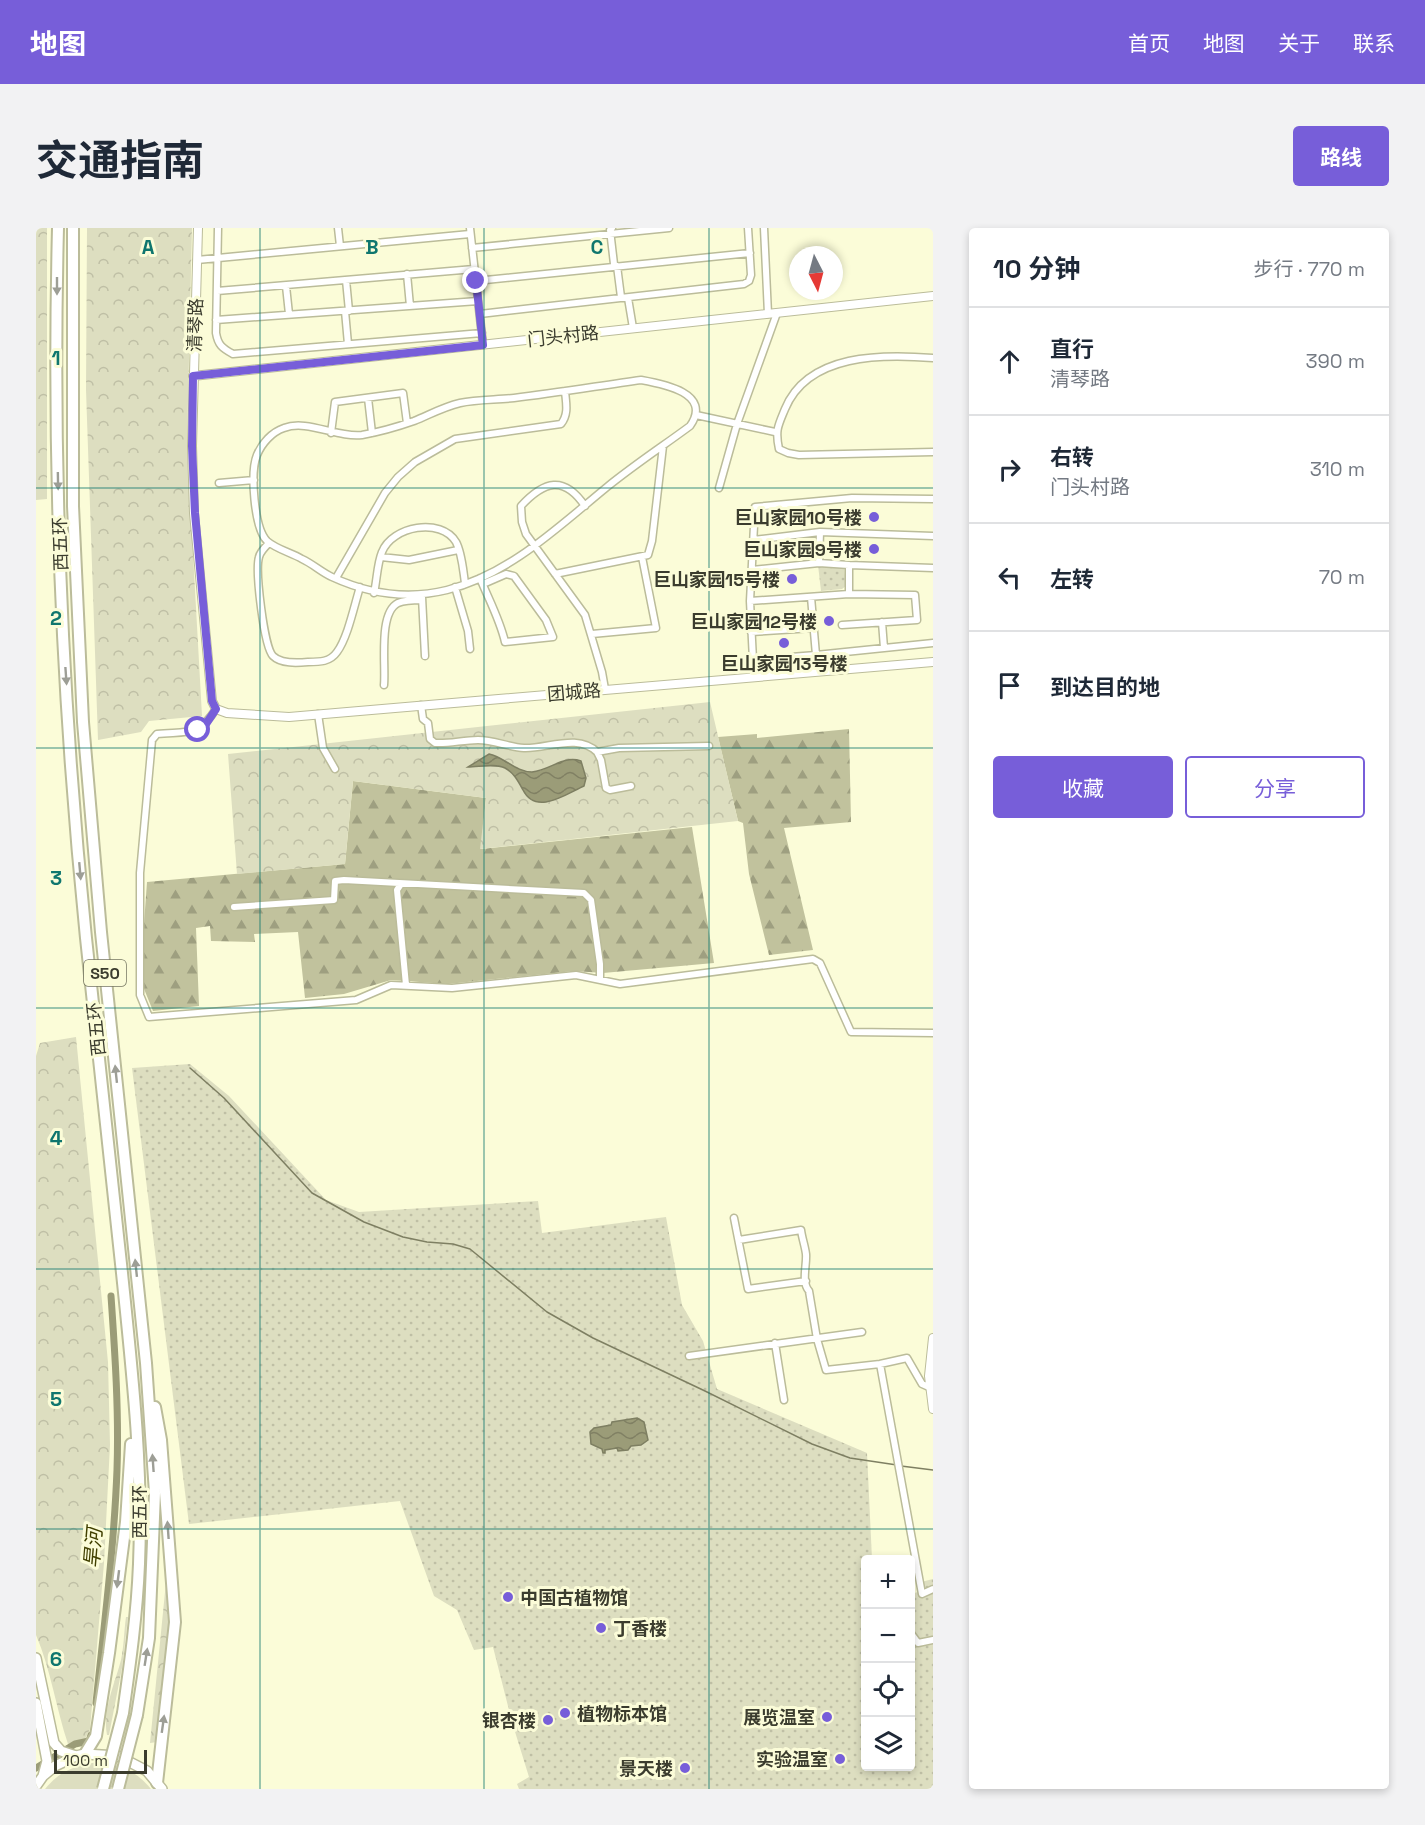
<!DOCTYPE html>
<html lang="zh">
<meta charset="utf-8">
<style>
:root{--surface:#fff;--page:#f2f2f3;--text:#1f2937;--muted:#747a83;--line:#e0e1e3;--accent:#775ed9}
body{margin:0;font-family:"Space Grotesk","Noto Sans SC",sans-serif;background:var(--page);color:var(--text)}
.controls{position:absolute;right:18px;bottom:18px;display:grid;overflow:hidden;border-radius:6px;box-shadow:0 3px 9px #0003}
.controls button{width:54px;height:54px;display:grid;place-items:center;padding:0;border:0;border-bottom:2px solid var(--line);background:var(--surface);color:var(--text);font:30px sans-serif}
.compass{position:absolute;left:753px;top:18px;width:54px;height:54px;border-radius:50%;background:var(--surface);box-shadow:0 3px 9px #0003;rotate:174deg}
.scale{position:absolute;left:18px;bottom:15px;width:93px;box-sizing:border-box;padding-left:6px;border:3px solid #3b3c2e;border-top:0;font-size:16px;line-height:21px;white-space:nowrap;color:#3b3c2e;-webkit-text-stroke:4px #fbfcd8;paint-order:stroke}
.stop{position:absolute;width:18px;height:18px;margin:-14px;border:4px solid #775ed9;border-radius:50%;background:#fff}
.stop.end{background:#775ed9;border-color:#fff;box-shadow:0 2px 6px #0008}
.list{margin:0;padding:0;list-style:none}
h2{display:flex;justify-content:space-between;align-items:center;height:78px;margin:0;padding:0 24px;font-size:26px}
h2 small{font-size:20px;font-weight:400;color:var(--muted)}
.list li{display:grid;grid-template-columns:39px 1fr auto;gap:18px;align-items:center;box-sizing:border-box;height:108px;padding:0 24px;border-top:2px solid var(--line)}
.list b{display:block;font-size:22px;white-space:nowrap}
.list p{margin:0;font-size:20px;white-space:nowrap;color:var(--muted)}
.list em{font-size:20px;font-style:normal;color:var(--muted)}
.actions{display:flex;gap:12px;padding:18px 24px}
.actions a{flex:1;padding:14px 0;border:2px solid var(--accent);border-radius:6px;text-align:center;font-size:21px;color:var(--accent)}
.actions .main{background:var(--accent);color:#fff}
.icon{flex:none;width:33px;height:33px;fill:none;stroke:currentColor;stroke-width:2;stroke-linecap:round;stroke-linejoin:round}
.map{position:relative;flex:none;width:897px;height:1561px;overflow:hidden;border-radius:6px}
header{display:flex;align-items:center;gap:36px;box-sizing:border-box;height:84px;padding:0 30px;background:var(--accent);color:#fff}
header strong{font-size:28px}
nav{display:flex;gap:33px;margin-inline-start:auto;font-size:21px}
.intro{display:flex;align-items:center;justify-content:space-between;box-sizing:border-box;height:144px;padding:0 36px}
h1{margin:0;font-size:42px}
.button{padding:15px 27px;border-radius:6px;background:var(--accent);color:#fff;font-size:21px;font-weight:700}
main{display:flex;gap:36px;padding:0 36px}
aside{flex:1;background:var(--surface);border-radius:6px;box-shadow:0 3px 9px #0003}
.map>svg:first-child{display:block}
.grass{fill:#dddec0}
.forest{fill:url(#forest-firs)}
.park{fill:url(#park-crowns)}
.garden{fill:url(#garden-dots)}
.water{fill:url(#water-waves);stroke:#7e7f62;stroke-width:1.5}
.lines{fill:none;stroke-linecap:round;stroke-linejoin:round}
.stream{stroke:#7e7f62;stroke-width:1.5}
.canal{stroke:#9b9c78;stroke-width:7}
.minor-casing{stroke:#bbbc9a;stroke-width:9}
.tertiary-casing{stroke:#bbbc9a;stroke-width:10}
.primary-casing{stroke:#bbbc9a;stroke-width:12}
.motorway-casing{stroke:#bbbc9a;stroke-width:14}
.minor{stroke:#fff;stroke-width:6}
.tertiary{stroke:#fff;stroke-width:8}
.primary{stroke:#fff;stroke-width:9}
.motorway{stroke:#fff;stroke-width:10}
.motorway-bridge-casing{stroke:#bbbc9a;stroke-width:14;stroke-linecap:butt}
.motorway-bridge{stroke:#fff;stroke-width:10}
.oneway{fill:#9d9e96}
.route{stroke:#775ed9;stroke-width:8}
.grid{fill:none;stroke:#0f766e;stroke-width:1.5;stroke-opacity:0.55}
.poi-dot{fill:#775ed9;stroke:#fbfcd8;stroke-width:2}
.labels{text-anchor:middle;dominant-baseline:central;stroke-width:6;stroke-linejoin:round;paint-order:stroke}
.shield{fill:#fbfcd8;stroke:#757661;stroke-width:1.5}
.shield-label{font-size:16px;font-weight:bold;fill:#3b3c2e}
.street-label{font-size:18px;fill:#3b3c2e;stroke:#fbfcd8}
.poi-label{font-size:18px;font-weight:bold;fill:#3b3c2e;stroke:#fbfcd8;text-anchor:end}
.water-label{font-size:20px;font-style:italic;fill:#414000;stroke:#fbfcd8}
.grid-label{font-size:20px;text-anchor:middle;font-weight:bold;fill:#0f766e;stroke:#fbfcd8;stroke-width:6;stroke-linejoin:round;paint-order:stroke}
</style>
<header>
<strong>地图</strong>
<nav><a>首页</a><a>地图</a><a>关于</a><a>联系</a></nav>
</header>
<div class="intro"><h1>交通指南</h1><a class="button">路线</a></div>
<main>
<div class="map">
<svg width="897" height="1561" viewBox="0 0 897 1561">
<defs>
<pattern id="forest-firs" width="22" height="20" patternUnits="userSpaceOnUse" patternTransform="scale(1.5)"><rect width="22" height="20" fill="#c1c29d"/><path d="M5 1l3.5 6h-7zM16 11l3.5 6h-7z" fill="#9e9f80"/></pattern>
<pattern id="park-crowns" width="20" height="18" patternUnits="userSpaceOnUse" patternTransform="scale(1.5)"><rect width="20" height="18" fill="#dddec0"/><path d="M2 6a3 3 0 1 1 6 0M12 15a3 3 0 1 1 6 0" fill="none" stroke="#bfbfa5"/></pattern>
<pattern id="garden-dots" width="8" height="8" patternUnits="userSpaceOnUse" patternTransform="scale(1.5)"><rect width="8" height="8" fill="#dddec0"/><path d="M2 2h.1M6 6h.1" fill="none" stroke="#bfbfa5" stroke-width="1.8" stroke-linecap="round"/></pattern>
<pattern id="water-waves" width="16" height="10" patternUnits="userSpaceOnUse" patternTransform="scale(1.5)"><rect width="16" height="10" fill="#9b9c78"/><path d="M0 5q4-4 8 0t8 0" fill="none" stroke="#808063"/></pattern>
</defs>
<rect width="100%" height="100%" fill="#fbfcd8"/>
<path class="grass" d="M62 1534C86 1538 99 1542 115 1561H9C25 1542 38 1538 62 1534Z"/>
<path class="forest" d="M813 501 815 594 748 600 777 722 733 727 713 646 707 595 702 593 682 509 721 506V510Z
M317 553 450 570 445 621 656 599 678 735 567 745 538 743 412 756 355 752 308 766 269 770 262 704 218 706 219 714 175 713 174 698 160 700 163 778 117 783 104 751 111 654 309 636Z"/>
<path class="park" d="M0 0H11V271L0 272Z
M51 0H156L151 217 166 488 113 493 105 504 62 512 50 162Z
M674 474 702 593 444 621 450 570 317 553 309 636 201 646 192 526Z
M40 809 72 1134 74 1217 68 1335 54 1501 49 1511 32 1516C20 1480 15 1442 0 1407V828L4 815Z
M131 1344 133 1392 121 1514 114 1515Z
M90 1389H92L86 1440 73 1507H71C66 1483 79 1455 85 1432 88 1418 88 1403 90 1389Z"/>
<path class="garden" d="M782 337H808L810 358 806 361 785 363Z
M154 836 193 868 290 972 323 984 502 973 506 1005 630 989 646 1077 667 1113 681 1161 831 1225 836 1331 830 1332V1538H874L875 1366 882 1364 881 1355 897 1351V1561H483L481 1556 493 1549 476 1494 457 1419 438 1422 421 1382 398 1368 364 1273 153 1296 96 840Z"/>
<path class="water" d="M453 526C468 529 480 544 496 544 515 542 527 527 545 533L550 550 548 558C530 566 500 588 487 562 482 553 478 545 469 540 459 535 443 539 432 539Z
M601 1190 608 1194 612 1212 605 1217 595 1218 592 1222 582 1223 581 1220 569 1222V1225H567L566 1221 555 1216 554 1204 558 1200 575 1197 576 1194Z"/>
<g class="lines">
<path class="stream" d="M154 840 188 870 276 965 328 994 367 1009 391 1014 417 1016 434 1021 511 1084 557 1110 669 1163 776 1216 814 1230 861 1237
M865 1238 897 1242"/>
<path class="canal" d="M60 1475C68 1398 78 1320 81 1242 83 1184 79 1126 75 1068
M0 1540 39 1516 53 1513 55 1507"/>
<g class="minor-casing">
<path id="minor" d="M182 0 180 105C182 117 186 120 197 126L446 105
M302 0 304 18
M434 0 447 117
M576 0 574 2 578 36 581 38 585 69 592 70 597 100
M728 0 732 86
M436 20 633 0
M161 32 434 6
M371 46 374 78
M310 52 313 83
M440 53 714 25
M250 58 253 86
M181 63 438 41
M309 83 312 116
M444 86 708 56 713 53 715 47 712 0
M180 92 442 73
M897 130C847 126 772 125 749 181 742 198 739 202 743 221L752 225 763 227 897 224
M605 152C627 156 677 165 654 198 627 218 598 237 571 259 522 299 474 346 411 362 370 372 333 366 296 349 285 344 277 336 266 331 256 325 240 321 231 313 218 300 214 244 221 227 226 215 236 204 248 200 271 191 301 210 326 207 343 204 361 199 378 193 393 187 407 179 424 175 441 171 460 172 478 170 520 165 562 158 605 152Z
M332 170 336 205
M660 187 739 204
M295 205 299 174 367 165 371 195
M183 255 218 252
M683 260 701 196 741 85
M549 278C528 247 508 253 485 278L486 294 490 306 549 387 566 444 569 461
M717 312 784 304 897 308
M233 315C229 319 224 324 223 329 219 343 228 419 237 428 245 436 261 435 272 434 284 434 294 434 301 424 312 409 318 378 324 359
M345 329 373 332 422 322
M783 335 784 304
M716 342 783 335 813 337
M519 346 612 327 616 313 627 218
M300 350 349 265 362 249 379 234 419 211 525 196C533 186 530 175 529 163
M444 350C453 372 464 392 469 414L517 409 510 392 478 348 470 346 447 356
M419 359 432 403 434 421
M338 365C341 352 341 336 346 324 356 298 405 289 420 314 426 325 427 342 429 355
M386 369 389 428
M775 369 780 427 717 432 714 373 813 366
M714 373 719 279 816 270 897 271
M846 394 848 420
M806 397 881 392 879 367 813 366V337L897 340
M715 404 777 400
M556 406 620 400 606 329
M780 427 897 415
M348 457C350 437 342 385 362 375 369 372 379 372 386 372
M385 477 387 491 392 495 394 511 399 515C413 516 427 512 442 512 458 512 472 519 488 520 511 521 542 505 561 524L583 520 673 518
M180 481C162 509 152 503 121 506L116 512 104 645V767L113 789 320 772 355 757 416 760 540 747 584 756 777 731 784 735 815 804 897 805
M282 486 287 520 299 541
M561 524 565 532 570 560 574 562 595 558
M365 656 361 662 370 757
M198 679 298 672 299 653 308 652 548 665 555 672 564 736V752
M698 990 712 1061 770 1053
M703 1012 765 1002C766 1010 769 1018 770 1026 771 1037 765 1054 773 1063L781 1111 790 1142 844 1136 871 1130 886 1156 895 1160
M739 1115 748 1172
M653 1128 826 1104
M844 1136 886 1366 897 1361
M874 1404 882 1415 897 1412"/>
</g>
<g class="tertiary-casing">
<path id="tertiary" d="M162 0 156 218 158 285 176 473 180 481 191 485 253 489 897 434
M157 148 897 68
M897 1110 893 1148 897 1181"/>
</g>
<g class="primary-casing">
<path id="primary" d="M0 1430 18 1515 25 1523 40 1528
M0 1475 11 1533 7 1548
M0 1558 7 1548 19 1538 40 1528 49 1526 82 1528 111 1543 126 1561"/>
</g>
<g class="motorway-casing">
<path id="motorway" d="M22 0C16 237 26 475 50 710 62 822 74 934 86 1045 96 1142 107 1239 103 1336 101 1386 94 1436 87 1485
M37 0V278L47 494 65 704 110 1135 119 1265 113 1410 101 1487
M119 1179 125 1212 139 1394 121 1555
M49 1526 60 1508 73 1425 90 1294 95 1216"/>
</g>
<use href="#minor" class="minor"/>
<use href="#tertiary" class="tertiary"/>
<use href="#primary" class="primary"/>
<use href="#motorway" class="motorway"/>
<g class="motorway-bridge-casing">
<path id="motorway-bridge" d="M67 1561 87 1485
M82 1561 101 1487"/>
</g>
<use href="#motorway-bridge" class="motorway-bridge"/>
</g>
<defs><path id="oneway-solid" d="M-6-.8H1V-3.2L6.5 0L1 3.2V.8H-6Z" transform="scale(1.5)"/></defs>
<g class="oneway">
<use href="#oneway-solid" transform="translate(21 58) rotate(90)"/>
<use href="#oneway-solid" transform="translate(22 253) rotate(89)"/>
<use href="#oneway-solid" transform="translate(30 448) rotate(86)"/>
<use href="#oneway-solid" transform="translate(44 643) rotate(85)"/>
<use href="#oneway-solid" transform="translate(80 846) rotate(-96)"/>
<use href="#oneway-solid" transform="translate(100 1040) rotate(-96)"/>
<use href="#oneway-solid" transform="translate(117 1235) rotate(-94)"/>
<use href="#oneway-solid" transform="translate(132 1302) rotate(-94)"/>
<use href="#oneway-solid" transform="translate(82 1351) rotate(97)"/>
<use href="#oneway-solid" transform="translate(110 1429) rotate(-81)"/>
<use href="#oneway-solid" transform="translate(127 1496) rotate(-82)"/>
</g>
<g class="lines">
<path class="route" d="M162 502 170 496 180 481 176 473 159 285 156 218 157 148 447 117 440 53"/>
</g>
<path class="grid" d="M224 0V1561M448 0V1561M673 0V1561M0 260H897M0 520H897M0 780H897M0 1041H897M0 1301H897"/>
<g class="poi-dot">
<circle cx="838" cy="289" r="6"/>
<circle cx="838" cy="321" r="6"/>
<circle cx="756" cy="351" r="6"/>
<circle cx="793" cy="393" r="6"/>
<circle cx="748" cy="415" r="6"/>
<circle cx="472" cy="1369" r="6"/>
<circle cx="565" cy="1400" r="6"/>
<circle cx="529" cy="1485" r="6"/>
<circle cx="791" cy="1489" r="6"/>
<circle cx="512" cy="1492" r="6"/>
<circle cx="804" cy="1531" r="6"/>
<circle cx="649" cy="1540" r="6"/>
</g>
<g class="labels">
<rect class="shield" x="48" y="732" width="42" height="26" rx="4.5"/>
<g class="shield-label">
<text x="69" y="745">S50</text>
</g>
<g class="street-label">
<text transform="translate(159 97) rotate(-88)">清琴路</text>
<text transform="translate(527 108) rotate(-6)">门头村路</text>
<text transform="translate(24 316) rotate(-92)">西五环</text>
<text transform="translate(538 464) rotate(-5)">团城路</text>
<text transform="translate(60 801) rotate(-96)">西五环</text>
<text transform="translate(103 1284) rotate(-90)">西五环</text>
</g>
<g class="poi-label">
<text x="826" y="289">巨山家园10号楼</text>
<text x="826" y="321">巨山家园9号楼</text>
<text x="744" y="351">巨山家园15号楼</text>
<text x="781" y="393">巨山家园12号楼</text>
<text x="748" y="435" text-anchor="middle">巨山家园13号楼</text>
<text x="484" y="1369" text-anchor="start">中国古植物馆</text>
<text x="577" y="1400" text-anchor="start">丁香楼</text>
<text x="541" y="1485" text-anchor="start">植物标本馆</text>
<text x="779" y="1489">展览温室</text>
<text x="500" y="1492">银杏楼</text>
<text x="792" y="1531">实验温室</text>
<text x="637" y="1540">景天楼</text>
</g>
<g class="water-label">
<text transform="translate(57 1320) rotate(-85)">旱河</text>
</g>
</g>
<g class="grid-label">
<text x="112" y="26">A</text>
<text x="336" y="26">B</text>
<text x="561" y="26">C</text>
<text x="20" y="137">1</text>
<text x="20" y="397">2</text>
<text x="20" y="657">3</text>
<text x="20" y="917">4</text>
<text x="20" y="1178">5</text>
<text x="20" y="1438">6</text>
</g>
</svg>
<div class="controls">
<button>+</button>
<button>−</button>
<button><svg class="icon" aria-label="locate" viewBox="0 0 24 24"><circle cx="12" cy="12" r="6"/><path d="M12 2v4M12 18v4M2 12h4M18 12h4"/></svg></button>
<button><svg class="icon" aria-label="layers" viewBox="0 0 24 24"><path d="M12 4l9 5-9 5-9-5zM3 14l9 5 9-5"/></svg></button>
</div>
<svg class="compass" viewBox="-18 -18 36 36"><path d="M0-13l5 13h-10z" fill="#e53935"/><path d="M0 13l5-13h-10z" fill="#747a83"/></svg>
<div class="scale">100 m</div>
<div class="stop" style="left:162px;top:502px"></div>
<div class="stop end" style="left:440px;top:53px"></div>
</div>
<aside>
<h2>10 分钟<small>步行 · 770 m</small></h2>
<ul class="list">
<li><svg class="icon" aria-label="ahead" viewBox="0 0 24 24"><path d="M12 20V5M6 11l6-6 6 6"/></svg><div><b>直行</b><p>清琴路</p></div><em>390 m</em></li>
<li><svg class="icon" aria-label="right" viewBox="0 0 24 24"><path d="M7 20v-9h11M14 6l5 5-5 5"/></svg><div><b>右转</b><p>门头村路</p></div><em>310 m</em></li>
<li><svg class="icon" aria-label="left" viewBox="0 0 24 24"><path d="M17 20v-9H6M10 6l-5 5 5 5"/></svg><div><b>左转</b></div><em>70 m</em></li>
<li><svg class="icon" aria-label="arrive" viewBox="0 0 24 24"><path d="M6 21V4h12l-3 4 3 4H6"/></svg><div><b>到达目的地</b></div></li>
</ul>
<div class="actions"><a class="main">收藏</a><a>分享</a></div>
</aside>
</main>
